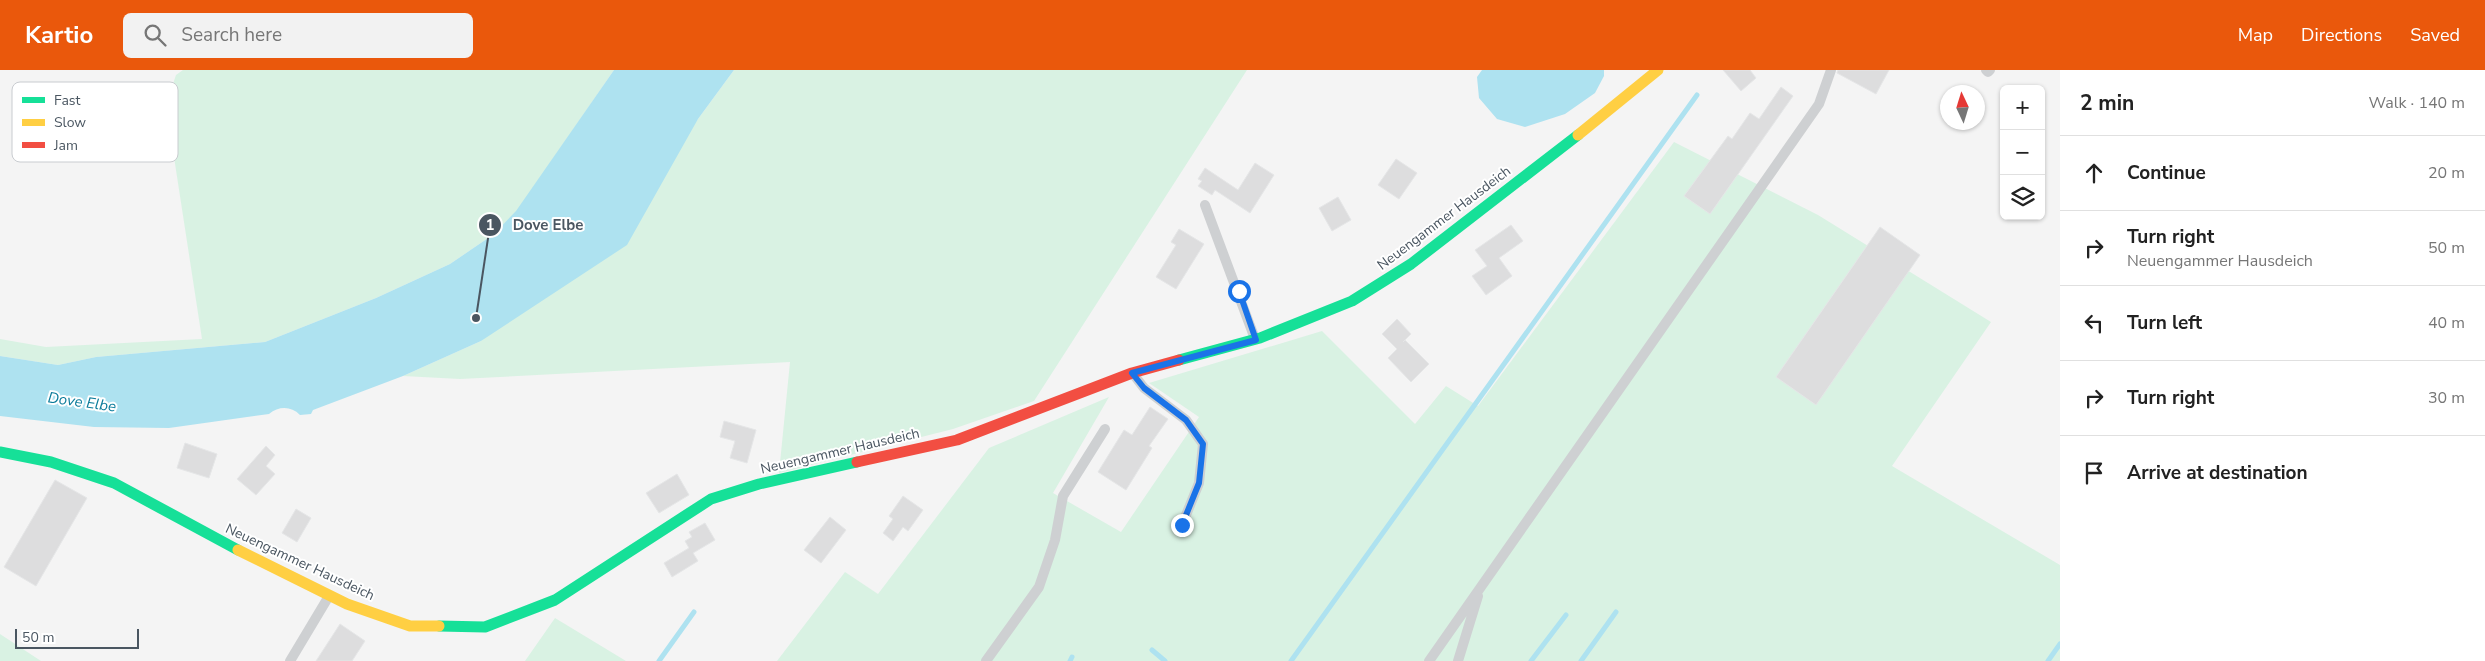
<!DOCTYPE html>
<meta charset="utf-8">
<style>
:root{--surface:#fff;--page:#f2f2f2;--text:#222;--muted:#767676;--line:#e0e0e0;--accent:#ea580c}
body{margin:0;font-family:"Nunito Sans",sans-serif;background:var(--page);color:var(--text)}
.controls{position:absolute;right:15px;top:15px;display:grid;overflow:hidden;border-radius:8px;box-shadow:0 1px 4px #0004}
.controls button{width:45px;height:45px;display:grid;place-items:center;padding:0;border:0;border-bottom:1px solid var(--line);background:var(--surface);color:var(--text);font:25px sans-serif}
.compass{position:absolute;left:1940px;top:15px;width:45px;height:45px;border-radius:50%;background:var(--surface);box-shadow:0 1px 4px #0004;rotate:356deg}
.scale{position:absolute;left:15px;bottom:12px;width:124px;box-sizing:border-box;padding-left:5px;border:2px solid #4a5661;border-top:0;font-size:14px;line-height:18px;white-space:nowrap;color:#4a5661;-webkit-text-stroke:4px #fff;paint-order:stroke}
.stop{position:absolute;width:15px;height:15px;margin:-11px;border:4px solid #1a73e8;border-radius:50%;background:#fff}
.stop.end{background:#1a73e8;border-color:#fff;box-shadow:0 1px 5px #0008}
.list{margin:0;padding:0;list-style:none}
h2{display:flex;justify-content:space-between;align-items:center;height:65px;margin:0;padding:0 20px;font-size:21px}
h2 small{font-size:16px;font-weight:400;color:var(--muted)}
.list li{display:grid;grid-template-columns:32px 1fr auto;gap:15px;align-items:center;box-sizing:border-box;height:75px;padding:0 20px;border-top:1px solid var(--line)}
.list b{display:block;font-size:19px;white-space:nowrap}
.list p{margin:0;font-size:16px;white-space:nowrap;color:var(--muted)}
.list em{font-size:16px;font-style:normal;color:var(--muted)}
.icon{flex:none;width:28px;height:28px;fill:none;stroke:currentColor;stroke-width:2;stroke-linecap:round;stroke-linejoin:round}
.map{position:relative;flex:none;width:2060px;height:591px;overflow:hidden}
header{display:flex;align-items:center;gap:30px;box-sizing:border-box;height:70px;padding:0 25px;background:var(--accent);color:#fff}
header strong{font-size:24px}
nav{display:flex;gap:28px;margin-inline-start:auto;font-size:18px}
.search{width:350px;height:45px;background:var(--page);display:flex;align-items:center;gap:12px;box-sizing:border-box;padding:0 18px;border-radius:8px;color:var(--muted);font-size:19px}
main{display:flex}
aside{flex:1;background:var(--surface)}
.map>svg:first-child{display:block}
.green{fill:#d9f2e3}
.water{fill:#aee2f0}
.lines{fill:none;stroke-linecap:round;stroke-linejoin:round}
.stream{stroke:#aee2f0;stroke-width:5}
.building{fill:#ddddde;stroke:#e5e6e7}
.lane{stroke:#ced0d2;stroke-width:10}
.fast{stroke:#16e098;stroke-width:11}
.slow{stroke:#ffcf43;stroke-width:11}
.jam{stroke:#f24e42;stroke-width:11}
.route{stroke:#1a73e8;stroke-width:6}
.labels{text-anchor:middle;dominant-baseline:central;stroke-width:4;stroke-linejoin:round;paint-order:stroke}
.street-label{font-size:14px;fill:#4a5661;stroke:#fff}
.water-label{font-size:15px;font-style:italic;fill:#0c7c9b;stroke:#fff}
.key{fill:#fff;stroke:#c9ccd0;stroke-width:1}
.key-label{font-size:14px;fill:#4a5661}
.leader{fill:none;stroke:#4a5661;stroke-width:2}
.callout-dot{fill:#4a5661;stroke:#fff;stroke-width:2}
.mark-label{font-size:15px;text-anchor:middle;font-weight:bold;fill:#fff}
.callout-label{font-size:15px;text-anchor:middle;font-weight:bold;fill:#4a5661;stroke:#fff;stroke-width:4;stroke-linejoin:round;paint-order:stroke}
</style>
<header>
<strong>Kartio</strong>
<div class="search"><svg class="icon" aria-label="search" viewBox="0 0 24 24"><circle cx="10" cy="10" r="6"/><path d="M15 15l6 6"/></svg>Search here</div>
<nav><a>Map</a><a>Directions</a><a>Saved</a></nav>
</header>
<main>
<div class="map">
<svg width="2060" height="591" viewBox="0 0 2060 591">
<rect width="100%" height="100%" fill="#f4f4f4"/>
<path class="green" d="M183 0H614L517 141 494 164 450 194 376 228 265 272 96 287 58 295 0 286V269L46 277 202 269 166 35 176 5Z
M734 0H1247L1034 331 953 359 779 403 790 292 460 309 403 306 481 271 698 49Z
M1674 72 1818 145 1991 252 1892 396 2060 495V591H777L845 502 878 524 989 378 1109 327 1053 423 1121 462 1199 347 1149 313 1322 261 1415 354 1446 316 1478 336Z
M555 548 626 591H525Z
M0 564 41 591H0Z"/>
<path class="water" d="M614 0H734L698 49 627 175 481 271 403 306 313 340 311 344 300 345C291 336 279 336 269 344L169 358 94 357 0 346V286L58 295 96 287 265 272 376 228 450 194 494 164 516 141Z
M1482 0H1604V6L1595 23 1565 44 1525 57 1497 49 1479 28 1477 7Z"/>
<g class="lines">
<path class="stream" d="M1152 580 1165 591
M659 591 694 542
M1070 591 1072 587
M1291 591 1697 25
M1531 591 1566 545
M1581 591 1616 542
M2048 591 2060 574"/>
</g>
<path class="building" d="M1723 0H1750L1756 8 1741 21Z
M1838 0H1889L1876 24 1837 3Z
M1781 17 1793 26 1710 144 1684 126 1728 66 1732 69 1750 43 1759 49Z
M1396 89 1417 103 1399 129 1378 115Z
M1255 93 1274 105 1250 143 1215 120 1212 125 1198 116 1202 111 1198 109 1205 98 1238 120Z
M1338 127 1351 150 1332 161 1319 138Z
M1511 155 1523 171 1499 188 1512 206 1486 225 1472 206 1487 196 1475 180Z
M1880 157 1920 185 1816 335 1776 307Z
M1179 159 1204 174 1176 219 1156 207 1176 175 1171 172Z
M1397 249 1411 264 1403 272 1405 270 1429 294 1411 312 1388 288 1397 279 1382 264Z
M1150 337 1168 349 1149 376 1152 378 1126 420 1098 402 1124 360 1132 365Z
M724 351 756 360 747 393 730 388 735 371 720 367Z
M185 373 217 384 209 408 177 398Z
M266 376 275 385 266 396 275 404 256 425 237 409Z
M677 404 689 425 659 443 646 423Z
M55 410 87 428 36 516 4 497Z
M903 426 923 440 908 461 903 457 893 471 883 463 893 449 889 446Z
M296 439 311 448 297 472 282 463Z
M830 447 846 460 821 493 804 480Z
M705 453 715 470 693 483 698 491 672 507 664 493 689 478 685 471 692 467 689 462Z
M340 554 365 571 352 591H316Z"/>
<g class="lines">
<path class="lane" d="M1986 0 1988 2 1990 0
M1205 135 1255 269
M1134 305 1144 318 1186 350 1203 374 1199 413 1182 455
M290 591 329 526
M986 591 1039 517 1055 470 1063 426 1105 359
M1429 591 1819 34 1831 0
M1458 591 1478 526"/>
<path class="fast" d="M1179 290 1260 268 1352 231 1411 194 1578 65
M0 382 51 392 114 413 238 480
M439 556 485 557 555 530 711 429 759 414 857 392"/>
<path class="slow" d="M1578 65 1658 0
M238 480 347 534 410 556H439"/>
<path class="jam" d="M857 392 957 370 1132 303 1179 290"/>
</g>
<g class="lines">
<path class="route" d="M1182 455 1199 413 1203 374 1186 350 1144 318 1132 303 1256 270 1239 221"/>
</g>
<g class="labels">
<g class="street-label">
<text transform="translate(1444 148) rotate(-37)">Neuengammer Hausdeich</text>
<text transform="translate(840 381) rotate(-13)">Neuengammer Hausdeich</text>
<text transform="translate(300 492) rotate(25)">Neuengammer Hausdeich</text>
</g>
<g class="water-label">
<text transform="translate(82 332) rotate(8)">Dove Elbe</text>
</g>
</g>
<rect x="12" y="12" width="166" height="80" rx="8" class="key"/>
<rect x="22" y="27" width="23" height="6" fill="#16e098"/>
<rect x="22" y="49" width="23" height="7" fill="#ffcf43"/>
<rect x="22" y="72" width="23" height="6" fill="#f24e42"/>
<g class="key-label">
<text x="54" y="35">Fast</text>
<text x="54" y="57">Slow</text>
<text x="54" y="80">Jam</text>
</g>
<path class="leader" d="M476 248L490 155"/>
<g class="callout-dot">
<circle cx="476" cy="248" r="5"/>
<circle cx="490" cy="155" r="12"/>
</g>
<g class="mark-label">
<text x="490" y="160">1</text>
</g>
<g class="callout-label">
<text x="548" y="160">Dove Elbe</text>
</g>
</svg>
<div class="controls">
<button>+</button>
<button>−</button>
<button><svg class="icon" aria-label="layers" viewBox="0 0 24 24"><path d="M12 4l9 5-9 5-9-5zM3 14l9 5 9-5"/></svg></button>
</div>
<svg class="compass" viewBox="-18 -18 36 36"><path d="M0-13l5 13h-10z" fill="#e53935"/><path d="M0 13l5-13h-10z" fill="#767676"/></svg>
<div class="scale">50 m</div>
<div class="stop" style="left:1239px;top:221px"></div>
<div class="stop end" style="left:1182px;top:455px"></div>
</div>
<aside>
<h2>2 min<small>Walk · 140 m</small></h2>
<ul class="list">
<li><svg class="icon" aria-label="ahead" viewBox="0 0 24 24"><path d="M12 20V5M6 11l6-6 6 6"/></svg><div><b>Continue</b></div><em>20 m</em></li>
<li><svg class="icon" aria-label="right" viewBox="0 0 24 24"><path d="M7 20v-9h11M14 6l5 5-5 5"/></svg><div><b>Turn right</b><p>Neuengammer Hausdeich</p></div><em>50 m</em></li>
<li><svg class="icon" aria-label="left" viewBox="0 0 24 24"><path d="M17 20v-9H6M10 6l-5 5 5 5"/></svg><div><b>Turn left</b></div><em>40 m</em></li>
<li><svg class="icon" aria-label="right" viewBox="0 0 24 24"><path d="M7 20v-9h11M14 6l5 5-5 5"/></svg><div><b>Turn right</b></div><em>30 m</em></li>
<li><svg class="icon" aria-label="arrive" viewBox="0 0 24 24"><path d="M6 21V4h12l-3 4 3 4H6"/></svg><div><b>Arrive at destination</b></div></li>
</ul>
</aside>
</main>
